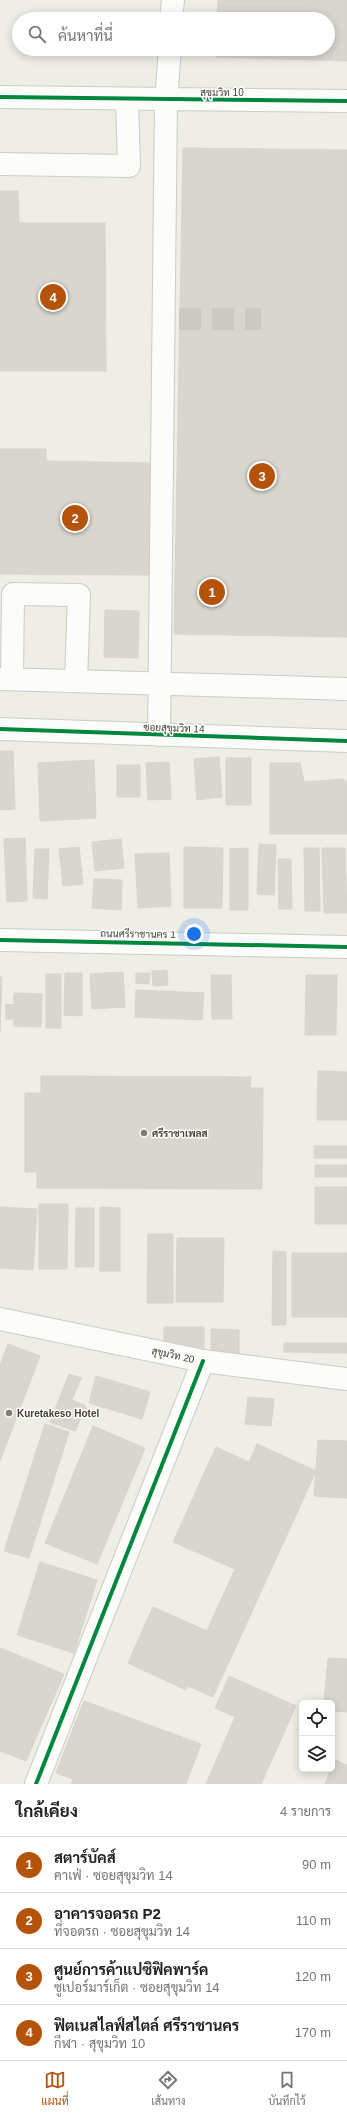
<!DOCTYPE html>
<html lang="th">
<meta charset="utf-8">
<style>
:root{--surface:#fff;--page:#f2f2f2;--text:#202124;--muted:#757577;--line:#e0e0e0;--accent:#b45309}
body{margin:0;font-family:Helvetica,Sarabun,sans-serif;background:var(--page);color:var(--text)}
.controls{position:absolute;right:12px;bottom:12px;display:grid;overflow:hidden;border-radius:6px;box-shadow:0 2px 10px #0003}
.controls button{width:36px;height:36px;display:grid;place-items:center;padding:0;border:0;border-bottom:1px solid var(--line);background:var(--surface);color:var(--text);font:20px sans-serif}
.you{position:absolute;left:194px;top:934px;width:14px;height:14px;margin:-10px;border:3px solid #fff;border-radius:50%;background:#1a73e8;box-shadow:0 0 0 6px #1a73e833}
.badge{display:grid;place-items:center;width:26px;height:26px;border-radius:50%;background:var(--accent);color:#fff;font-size:13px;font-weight:700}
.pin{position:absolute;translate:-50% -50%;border:2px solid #fff;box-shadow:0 1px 4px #0006}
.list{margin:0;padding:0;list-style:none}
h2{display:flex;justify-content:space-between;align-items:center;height:52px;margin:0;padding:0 16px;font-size:17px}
h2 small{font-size:13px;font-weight:400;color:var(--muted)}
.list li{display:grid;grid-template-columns:26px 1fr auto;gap:12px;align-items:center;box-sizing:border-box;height:56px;padding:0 16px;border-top:1px solid var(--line)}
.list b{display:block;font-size:15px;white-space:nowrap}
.list p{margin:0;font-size:13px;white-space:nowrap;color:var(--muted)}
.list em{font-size:13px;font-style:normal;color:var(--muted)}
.icon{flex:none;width:22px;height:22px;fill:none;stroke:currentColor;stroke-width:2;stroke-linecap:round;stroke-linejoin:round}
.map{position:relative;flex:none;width:347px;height:1784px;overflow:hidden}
.search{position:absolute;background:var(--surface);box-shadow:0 2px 10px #0003;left:12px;right:12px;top:12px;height:44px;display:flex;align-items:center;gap:10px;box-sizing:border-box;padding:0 14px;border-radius:22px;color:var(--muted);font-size:15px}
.sheet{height:276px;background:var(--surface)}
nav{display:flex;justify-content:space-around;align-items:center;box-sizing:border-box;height:56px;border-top:1px solid var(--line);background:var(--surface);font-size:11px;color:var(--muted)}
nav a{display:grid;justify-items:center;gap:2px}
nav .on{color:var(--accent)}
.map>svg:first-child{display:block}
.building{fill:#d8d6ce;stroke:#d7d4cc}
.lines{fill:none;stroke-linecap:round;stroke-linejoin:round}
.minor-tunnel{stroke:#cccac2;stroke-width:22;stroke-dasharray:22 11;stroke-linecap:butt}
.minor-casing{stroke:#cccbc4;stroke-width:24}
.minor{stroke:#fcfcfb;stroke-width:22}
.cycleway-casing{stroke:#fff;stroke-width:6}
.cycleway{stroke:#00873e;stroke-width:4}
.poi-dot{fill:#807d72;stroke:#fff;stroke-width:1.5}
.labels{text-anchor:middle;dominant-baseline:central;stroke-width:3;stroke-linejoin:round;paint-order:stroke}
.street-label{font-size:10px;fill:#444033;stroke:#fff}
.poi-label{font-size:10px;font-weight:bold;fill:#444033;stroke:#fff;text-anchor:start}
</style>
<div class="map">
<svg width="347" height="1784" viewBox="0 0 347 1784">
<rect width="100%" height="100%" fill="#eeede6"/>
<path class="building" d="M218 0H347V61L216 57V49H328V19H217Z
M183 148 347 150V637L174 634Z
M0 191H18L19 223H105L106 371H0Z
M0 449H46V461L151 463 150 575 0 574Z
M105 610 139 611 138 658 104 657Z
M0 751H13L15 809 0 810Z
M219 757 222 797 197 800 194 759Z
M226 758H251V805H226Z
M94 760 96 818 40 821 38 763Z
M169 762 171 799 148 800 146 763Z
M270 763H300L304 782 344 779 347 783V834H270Z
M117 765H140V797H117Z
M25 838 27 901 7 902 4 839Z
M121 839 124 868 95 871 92 842Z
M259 844 276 845 274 895 257 894Z
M79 847 83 884 63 886 59 849Z
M184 847 223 848 222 908H184Z
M248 848V910H230V849Z
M304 848H319L320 911H305Z
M322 848H345L347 913H324Z
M35 849H49L47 899 33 898Z
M169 853 171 906 138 908 135 854Z
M278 859H291L292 909H279Z
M94 879 122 880 121 910 92 908Z
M167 970 168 985 153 986 152 971Z
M123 972 125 1007 92 1009 90 974Z
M65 973H82V1016L64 1015Z
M136 973H150L149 984 136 983Z
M46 974H61V1028H46Z
M211 975H231L232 1019H212Z
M306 975H337L336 1035H305Z
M0 977H2L0 1033Z
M136 990 204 993 202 1020 135 1017Z
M14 993 42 994 41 1027 14 1026V1019H6V1004L14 1005Z
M318 1071 347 1072V1120H317Z
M41 1076 251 1077 250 1088H263L262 1189 37 1188V1172H25V1093H41Z
M314 1146H347V1158H314Z
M315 1165H347V1177H315Z
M315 1187H347V1224H315Z
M39 1204H68L67 1269H39Z
M0 1207 37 1209 33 1270 0 1268Z
M100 1207 120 1208V1271H100Z
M76 1208H94V1267H75Z
M148 1234H173V1303H147Z
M177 1238H224L223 1302H176Z
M273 1251 286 1252V1325H272Z
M292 1253H347V1317H292Z
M164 1327H204V1349L164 1348Z
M211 1329 239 1330V1355H211Z
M284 1343H347V1353L284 1352Z
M8 1344 40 1356 0 1461V1365Z
M69 1374 81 1378 72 1400 86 1406 75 1431 50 1422Z
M96 1376 150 1392 142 1419 89 1403Z
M248 1397 274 1399 271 1426 245 1424Z
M45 1424 69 1432 29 1558 4 1551Z
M93 1426 145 1448 97 1564 45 1543Z
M318 1440 347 1441V1498L314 1496Z
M257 1444 316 1471 213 1697 188 1686 186 1690 128 1663 153 1607 207 1631 235 1569 173 1542 216 1447 249 1462Z
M40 1562 97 1580 74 1653 17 1635Z
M0 1648 64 1674 26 1761 0 1751Z
M328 1658 347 1659V1712L332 1711V1703H324Z
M229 1676 296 1706 261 1784H206L235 1717 215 1708Z
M84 1701 201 1744 186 1784H71L73 1779 56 1773Z
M335 1760 347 1765V1784H325Z"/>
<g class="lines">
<path class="minor-tunnel" d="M179 319H261"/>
<g class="minor-casing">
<path id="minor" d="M171 19 173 0
M0 97 347 101
M0 164 129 166 127 99
M0 679 347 689
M12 679 13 594 79 595 76 681
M0 729 347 741
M159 735 166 100 170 49
M0 940 347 947
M0 1319 203 1361 347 1379
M36 1784 203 1361"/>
</g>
<use href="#minor" class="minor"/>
<g class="cycleway-casing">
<path id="cycleway" d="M0 97 347 101
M0 729 347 741
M0 940 347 947
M36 1784 203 1361"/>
</g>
<use href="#cycleway" class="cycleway"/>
</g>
<g class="poi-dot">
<circle cx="144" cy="1133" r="4"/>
<circle cx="9" cy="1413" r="4"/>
</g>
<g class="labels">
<g class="street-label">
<text x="222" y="92">สุขุมวิท 10</text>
<text transform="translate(174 728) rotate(2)">ซอยสุขุมวิท 14</text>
<text transform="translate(138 934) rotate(1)">ถนนศรีราชานคร 1</text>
<text transform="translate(173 1355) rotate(12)">สุขุมวิท 20</text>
</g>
<g class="poi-label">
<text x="152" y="1133">ศรีราชาเพลส</text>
<text x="17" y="1413">Kuretakeso Hotel</text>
</g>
</g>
</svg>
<div class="controls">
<button><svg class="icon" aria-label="locate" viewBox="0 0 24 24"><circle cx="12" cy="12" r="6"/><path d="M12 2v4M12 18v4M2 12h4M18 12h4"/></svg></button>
<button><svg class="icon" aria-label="layers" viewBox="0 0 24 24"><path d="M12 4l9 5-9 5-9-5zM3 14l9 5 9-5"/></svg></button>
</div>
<div class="you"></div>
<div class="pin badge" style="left:212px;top:592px">1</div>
<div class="pin badge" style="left:75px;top:518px">2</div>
<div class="pin badge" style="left:262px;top:476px">3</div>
<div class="pin badge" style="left:53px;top:297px">4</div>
<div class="search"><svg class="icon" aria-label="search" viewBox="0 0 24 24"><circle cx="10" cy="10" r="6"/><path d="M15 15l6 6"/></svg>ค้นหาที่นี่</div>
</div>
<section class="sheet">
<h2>ใกล้เคียง<small>4 รายการ</small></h2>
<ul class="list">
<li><span class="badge">1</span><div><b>สตาร์บัคส์</b><p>คาเฟ่ · ซอยสุขุมวิท 14</p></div><em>90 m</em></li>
<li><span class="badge">2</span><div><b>อาคารจอดรถ P2</b><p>ที่จอดรถ · ซอยสุขุมวิท 14</p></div><em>110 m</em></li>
<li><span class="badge">3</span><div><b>ศูนย์การค้าแปซิฟิคพาร์ค</b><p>ซูเปอร์มาร์เก็ต · ซอยสุขุมวิท 14</p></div><em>120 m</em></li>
<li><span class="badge">4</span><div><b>ฟิตเนสไลฟ์สไตล์ ศรีราชานคร</b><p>กีฬา · สุขุมวิท 10</p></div><em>170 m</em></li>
</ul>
</section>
<nav>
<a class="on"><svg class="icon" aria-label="map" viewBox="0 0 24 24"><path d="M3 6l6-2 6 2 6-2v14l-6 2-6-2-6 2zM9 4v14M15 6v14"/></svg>แผนที่</a>
<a><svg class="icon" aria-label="directions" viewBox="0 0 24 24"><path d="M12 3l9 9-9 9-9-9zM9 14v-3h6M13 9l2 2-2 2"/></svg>เส้นทาง</a>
<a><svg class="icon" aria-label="saved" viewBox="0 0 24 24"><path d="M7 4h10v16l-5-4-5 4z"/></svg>บันทึกไว้</a>
</nav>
